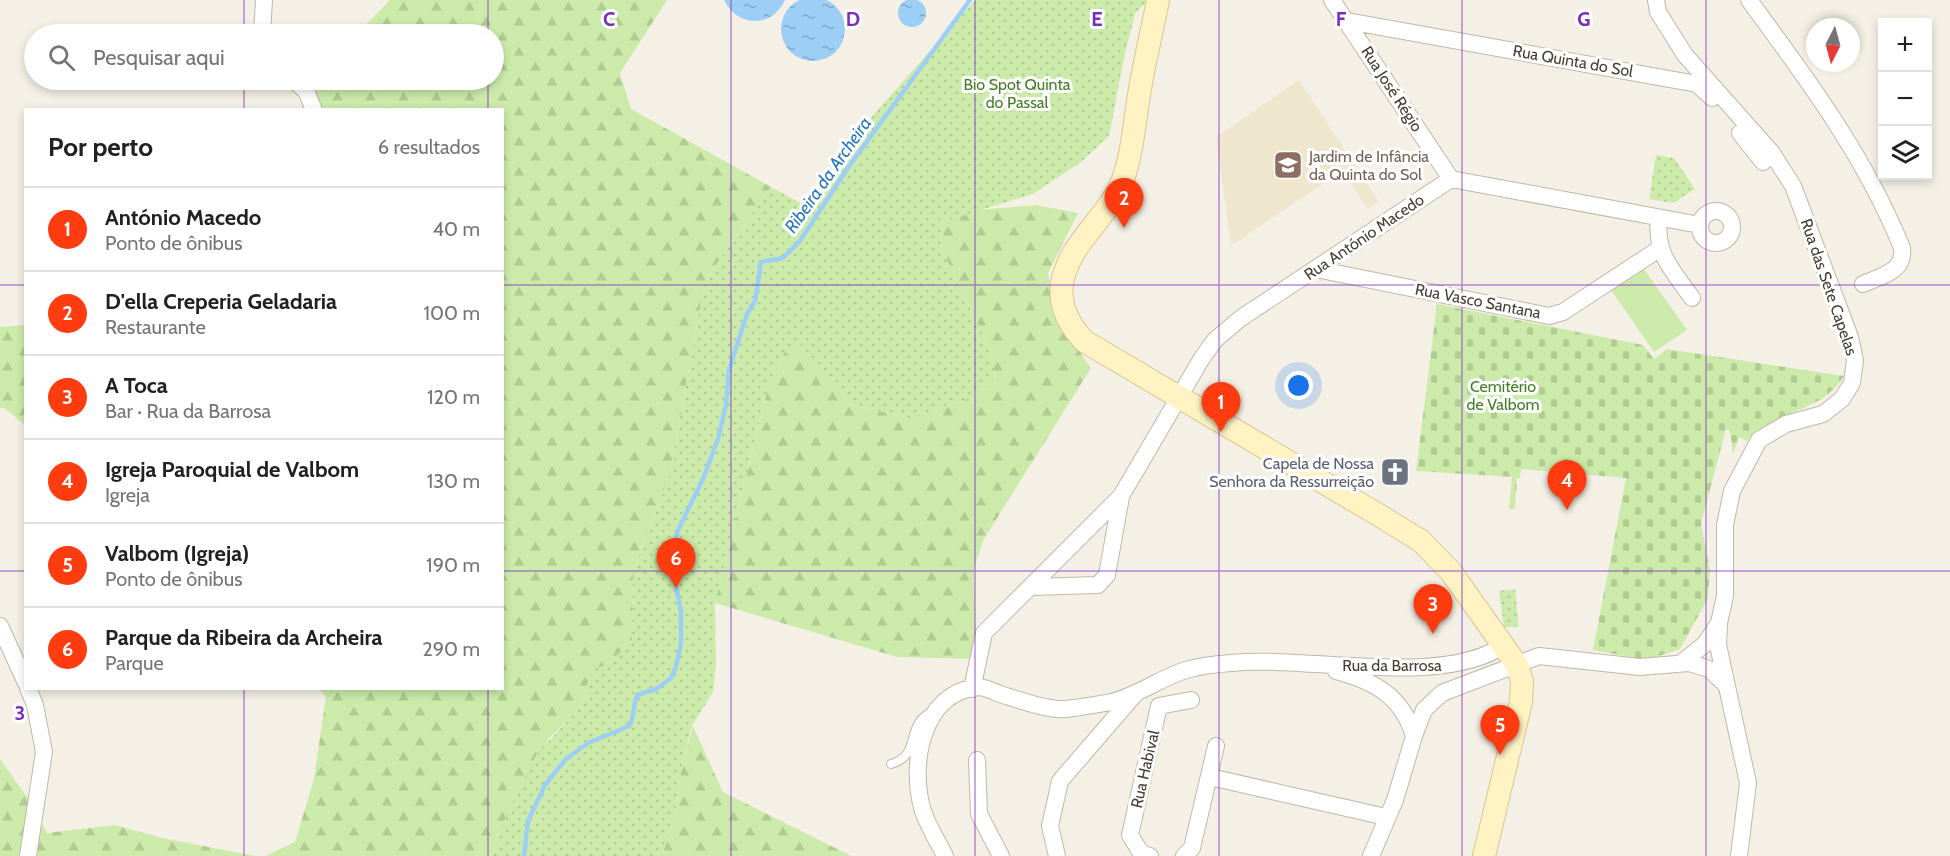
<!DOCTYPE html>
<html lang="pt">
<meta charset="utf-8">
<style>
:root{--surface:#fff;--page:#f2f2f2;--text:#202124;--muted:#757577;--line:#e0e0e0;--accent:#ff3b10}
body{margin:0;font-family:Cabin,sans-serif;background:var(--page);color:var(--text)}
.controls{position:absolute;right:18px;top:18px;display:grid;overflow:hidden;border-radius:0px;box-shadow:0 3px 9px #0003}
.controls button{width:54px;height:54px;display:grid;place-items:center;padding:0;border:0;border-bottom:2px solid var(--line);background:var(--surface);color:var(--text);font:30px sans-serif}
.compass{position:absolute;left:1806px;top:18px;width:54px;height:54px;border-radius:50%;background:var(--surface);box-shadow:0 3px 9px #0003;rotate:186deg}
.you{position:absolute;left:1299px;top:386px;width:21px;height:21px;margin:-15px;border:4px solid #fff;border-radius:50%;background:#1a73e8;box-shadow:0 0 0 9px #1a73e833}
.badge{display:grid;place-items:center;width:39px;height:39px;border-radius:50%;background:var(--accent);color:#fff;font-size:20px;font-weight:700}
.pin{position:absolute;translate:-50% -50px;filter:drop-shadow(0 2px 3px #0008)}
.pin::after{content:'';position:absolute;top:32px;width:21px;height:18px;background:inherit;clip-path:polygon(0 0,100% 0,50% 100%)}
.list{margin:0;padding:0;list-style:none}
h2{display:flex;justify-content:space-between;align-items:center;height:78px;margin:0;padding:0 24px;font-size:26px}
h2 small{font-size:20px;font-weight:400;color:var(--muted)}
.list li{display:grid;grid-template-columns:39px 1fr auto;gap:18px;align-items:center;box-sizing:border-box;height:84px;padding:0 24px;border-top:2px solid var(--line)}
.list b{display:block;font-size:22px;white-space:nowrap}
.list p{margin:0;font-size:20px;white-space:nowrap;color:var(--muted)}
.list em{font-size:20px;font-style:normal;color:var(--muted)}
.icon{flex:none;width:33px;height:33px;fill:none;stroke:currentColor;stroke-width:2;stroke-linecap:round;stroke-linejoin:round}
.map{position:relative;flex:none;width:1950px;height:856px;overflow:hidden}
.search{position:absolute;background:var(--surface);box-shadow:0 3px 9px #0003;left:24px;top:24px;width:480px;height:66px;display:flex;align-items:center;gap:15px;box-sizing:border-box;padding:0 21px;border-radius:33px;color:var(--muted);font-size:22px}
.panel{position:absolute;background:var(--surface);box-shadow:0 3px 9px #0003;left:24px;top:108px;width:480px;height:582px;border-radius:0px}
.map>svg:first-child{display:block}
.education{fill:#eee6cd}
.grass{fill:#ccebaa}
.forest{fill:url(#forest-firs)}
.cemetery{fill:url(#cemetery-stones)}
.park{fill:url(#park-dots)}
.water{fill:url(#water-ripples)}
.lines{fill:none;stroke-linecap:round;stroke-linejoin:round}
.stream{stroke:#9ccef6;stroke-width:4.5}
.lane-casing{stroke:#c0b8a7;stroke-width:10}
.street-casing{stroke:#c0b8a7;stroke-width:18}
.secondary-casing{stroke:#d7c791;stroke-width:24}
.lane{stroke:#fff;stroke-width:8}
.street{stroke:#fff;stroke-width:16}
.secondary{stroke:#fff2c3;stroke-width:22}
.grid{fill:none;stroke:#7b2cbf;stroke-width:1.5;stroke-opacity:0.55}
.labels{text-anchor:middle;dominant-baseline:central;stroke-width:6;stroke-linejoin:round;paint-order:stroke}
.street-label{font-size:16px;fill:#474034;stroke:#fff}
.park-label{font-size:16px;fill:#427d23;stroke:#fff}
.education-label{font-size:16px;fill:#785e54;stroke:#fff;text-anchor:start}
.worship-label{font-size:16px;fill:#5b616d;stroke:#fff;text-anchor:end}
.water-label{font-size:18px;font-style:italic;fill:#2577bb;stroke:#fff}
.grid-label{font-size:20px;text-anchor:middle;font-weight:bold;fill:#7b2cbf;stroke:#fff;stroke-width:6;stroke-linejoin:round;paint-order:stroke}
</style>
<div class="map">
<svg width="1950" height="856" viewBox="0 0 1950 856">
<defs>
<pattern id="forest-firs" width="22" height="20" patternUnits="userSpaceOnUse" patternTransform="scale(1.5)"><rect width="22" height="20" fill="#ccebaa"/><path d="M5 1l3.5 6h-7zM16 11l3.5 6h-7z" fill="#b1cb93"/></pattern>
<pattern id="cemetery-stones" width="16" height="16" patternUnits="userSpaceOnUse" patternTransform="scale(1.5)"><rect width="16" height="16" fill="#ccebaa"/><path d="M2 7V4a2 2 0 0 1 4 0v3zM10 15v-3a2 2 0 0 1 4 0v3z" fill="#b1cb93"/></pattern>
<pattern id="park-dots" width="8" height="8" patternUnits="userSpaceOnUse" patternTransform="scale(1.5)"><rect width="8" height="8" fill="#ccebaa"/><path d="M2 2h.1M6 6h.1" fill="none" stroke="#b1cb93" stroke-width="1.8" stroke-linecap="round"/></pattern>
<pattern id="water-ripples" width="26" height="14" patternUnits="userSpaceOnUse" patternTransform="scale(1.5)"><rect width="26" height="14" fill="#9ccef6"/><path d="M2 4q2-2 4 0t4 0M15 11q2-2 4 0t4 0" fill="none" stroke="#81a9c8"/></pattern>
</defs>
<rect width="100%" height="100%" fill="#f4f0e5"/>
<path class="education" d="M1299 80 1379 202 1368 209 1342 171 1231 246 1216 137Z"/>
<path class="grass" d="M1641 265 1687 330 1654 352 1609 287Z"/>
<path class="forest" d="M390 0H667L620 73 631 109 771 187 705 280 670 474 633 572 632 642 588 682 586 695 568 721 548 739 501 827 492 856H265L295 842 314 779 326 696 319 689 502 688V110L305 109 303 91 314 80H494V34H357Z
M1035 205 1078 213 1048 273 1055 317 1091 368 984 539 974 568 976 659 897 657 715 603 768 387 784 353 797 339 851 404 909 418 976 396 996 378 989 348 941 248 942 222 979 210Z
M25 325H26L25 425 4 408H0V327Z
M693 726 723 792 851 856H662L675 816 682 765Z
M0 759 29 800 47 833 115 825 162 838 255 856H0Z"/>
<path class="cemetery" d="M1437 304 1643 345 1654 359 1667 349 1844 376C1819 415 1779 407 1747 441L1739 437 1733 454 1730 431 1726 429 1701 523 1710 570 1708 598 1680 649 1647 660 1593 650 1626 478 1521 469 1520 478H1517L1515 509H1509L1512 477 1416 471Z"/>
<path class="park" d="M975 0H1148L1135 14 1125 53 1109 136 1081 162 1033 194 942 222 941 248 989 348 996 378 976 396 909 418 851 404 797 340 784 353 767 390 715 603 716 664 713 692 692 726 682 765 675 816 662 856H492L501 827 537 753 568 721 586 695 588 682 596 668 606 665 632 642 633 572 670 474 705 280 771 187 806 206 875 113Z
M1656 155 1674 158 1695 189 1673 203 1649 199Z
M1515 589 1519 627H1504L1499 591Z"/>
<path class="water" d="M781 29a32 32 0 1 1 64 0a32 32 0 1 1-64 0Z
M898 13a14 14 0 1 1 28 0a14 14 0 1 1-28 0Z
M724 0H785C772 29 737 27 724 0Z"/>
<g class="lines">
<path class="stream" d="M524 856 528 821 545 785 566 759 588 743 629 726C635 717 633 705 637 695L656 689 671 678 676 667 681 643V612L673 571 674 546 678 530 703 479 718 439 726 405 729 370 747 314 755 301 761 262 783 258 800 241 847 169 970 0"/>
<g class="lane-casing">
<path id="lane" d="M891 764C923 755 903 725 933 711"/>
</g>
<g class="street-casing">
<path id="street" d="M1332 0 1451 179
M1656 0 1658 12 1685 55 1772 153 1793 186 1850 337 1855 360 1852 383 1842 399 1823 414 1786 424 1759 440 1732 491 1725 525V596L1719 623 1705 644 1680 664
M1749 0C1807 79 1865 156 1902 248 1905 272 1881 276 1863 284
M1347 21 1697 84 1712 98
M262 34 264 0
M294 80 306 91 314 110
M1740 133 1763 162
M1700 227a16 16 0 1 1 32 0a16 16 0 1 1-32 0Z
M1659 218C1655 255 1672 269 1692 298
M1316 269 1549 316 1563 312 1659 249
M1030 587 1098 585 1107 575 1121 497
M1719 624 1718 645 1748 783 1739 856
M0 626 26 683
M1336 671C1374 681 1402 696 1414 736L1424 710 1442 693 1539 656 1640 667 1689 663 1709 669 1726 685
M28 688 35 705 44 752 28 856
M972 689 984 633 1121 496 1202 358 1215 340 1241 318 1451 179 1700 225
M977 760 979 814 1001 856
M1210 777 1386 817
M945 856C938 842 928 826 923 811 909 766 921 693 978 687 984 687 993 691 1000 694 1016 699 1049 711 1066 709 1081 707 1096 705 1111 702 1137 696 1160 678 1186 670 1200 666 1217 664 1231 663 1307 655 1442 688 1504 645
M1057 856 1050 826 1060 781 1136 693
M1150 856 1141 853 1130 835 1159 706 1191 700
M1184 856 1192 848 1216 746
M1371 856 1395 800 1414 736"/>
</g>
<g class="secondary-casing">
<path id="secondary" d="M1158 0C1152 32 1144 63 1139 95 1134 125 1132 161 1119 189 1102 222 1069 245 1062 283 1059 305 1069 325 1084 341L1377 514 1421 541 1451 572 1517 665 1522 681 1521 702 1484 856"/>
</g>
<use href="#lane" class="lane"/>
<use href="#street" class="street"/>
<use href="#secondary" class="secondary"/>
</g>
<path class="grid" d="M244 0V34M488 0V34M731 0V856M975 0V856M1219 0V856M1462 0V856M1706 0V856M244 80V110M488 80V110M0 285H26M502 285H1950M0 571H26M502 571H1950M244 688V856M488 688V856"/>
<defs>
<g id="school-square" transform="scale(1.5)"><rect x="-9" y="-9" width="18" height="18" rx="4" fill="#8d6e63" stroke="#fff"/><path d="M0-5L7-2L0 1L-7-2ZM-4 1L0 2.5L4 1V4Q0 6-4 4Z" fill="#fff"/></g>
<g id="church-square" transform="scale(1.5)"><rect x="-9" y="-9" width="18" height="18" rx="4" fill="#6b7280" stroke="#fff"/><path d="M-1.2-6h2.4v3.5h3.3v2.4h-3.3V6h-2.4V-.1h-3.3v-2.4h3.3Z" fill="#fff"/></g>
</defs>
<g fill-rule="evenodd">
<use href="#school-square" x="1288" y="165"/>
<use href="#church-square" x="1395" y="472"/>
</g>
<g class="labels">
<g class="street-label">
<text transform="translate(1573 61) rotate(10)">Rua Quinta do Sol</text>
<text transform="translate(1392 89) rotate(57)">Rua José Régio</text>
<text transform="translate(1364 237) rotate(-34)">Rua António Macedo</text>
<text transform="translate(1829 287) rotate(71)">Rua das Sete Capelas</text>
<text transform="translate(1478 301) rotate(11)">Rua Vasco Santana</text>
<text x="1392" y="665">Rua da Barrosa</text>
<text transform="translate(1145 769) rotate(-77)">Rua Habival</text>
</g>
<g class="park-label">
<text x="1017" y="84">Bio Spot Quinta<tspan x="1017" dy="18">do Passal</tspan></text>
<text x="1503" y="386">Cemitério<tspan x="1503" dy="18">de Valbom</tspan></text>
</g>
<g class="education-label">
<text x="1309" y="156">Jardim de Infância<tspan x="1309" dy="18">da Quinta do Sol</tspan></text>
</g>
<g class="worship-label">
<text x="1374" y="463">Capela de Nossa<tspan x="1374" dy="18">Senhora da Ressurreição</tspan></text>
</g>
<g class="water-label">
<text transform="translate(828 175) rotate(-55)">Ribeira da Archeira</text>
</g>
</g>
<g class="grid-label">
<text x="609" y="26">C</text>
<text x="853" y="26">D</text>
<text x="1097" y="26">E</text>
<text x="1341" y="26">F</text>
<text x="1584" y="26">G</text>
<text x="20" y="720">3</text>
</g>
</svg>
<div class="controls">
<button>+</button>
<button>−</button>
<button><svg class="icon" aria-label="layers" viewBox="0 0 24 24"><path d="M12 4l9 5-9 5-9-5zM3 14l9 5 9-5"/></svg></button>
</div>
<svg class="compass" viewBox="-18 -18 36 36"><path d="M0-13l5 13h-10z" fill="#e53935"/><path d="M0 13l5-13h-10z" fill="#757577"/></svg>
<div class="you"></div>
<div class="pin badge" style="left:1221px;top:432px">1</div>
<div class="pin badge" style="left:1124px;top:228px">2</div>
<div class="pin badge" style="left:1433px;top:634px">3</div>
<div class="pin badge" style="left:1567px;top:510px">4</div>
<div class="pin badge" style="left:1500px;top:755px">5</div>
<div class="pin badge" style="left:676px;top:588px">6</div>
<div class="search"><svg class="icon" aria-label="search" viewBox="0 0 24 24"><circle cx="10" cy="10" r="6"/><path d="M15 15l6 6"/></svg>Pesquisar aqui</div>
<section class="panel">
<h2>Por perto<small>6 resultados</small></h2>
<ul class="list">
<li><span class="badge">1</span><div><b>António Macedo</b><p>Ponto de ônibus</p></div><em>40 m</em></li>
<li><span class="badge">2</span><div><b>D'ella Creperia Geladaria</b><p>Restaurante</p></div><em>100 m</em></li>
<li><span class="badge">3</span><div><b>A Toca</b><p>Bar · Rua da Barrosa</p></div><em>120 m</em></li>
<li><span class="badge">4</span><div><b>Igreja Paroquial de Valbom</b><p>Igreja</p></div><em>130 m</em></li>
<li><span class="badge">5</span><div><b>Valbom (Igreja)</b><p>Ponto de ônibus</p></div><em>190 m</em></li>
<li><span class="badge">6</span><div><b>Parque da Ribeira da Archeira</b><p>Parque</p></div><em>290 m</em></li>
</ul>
</section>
</div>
